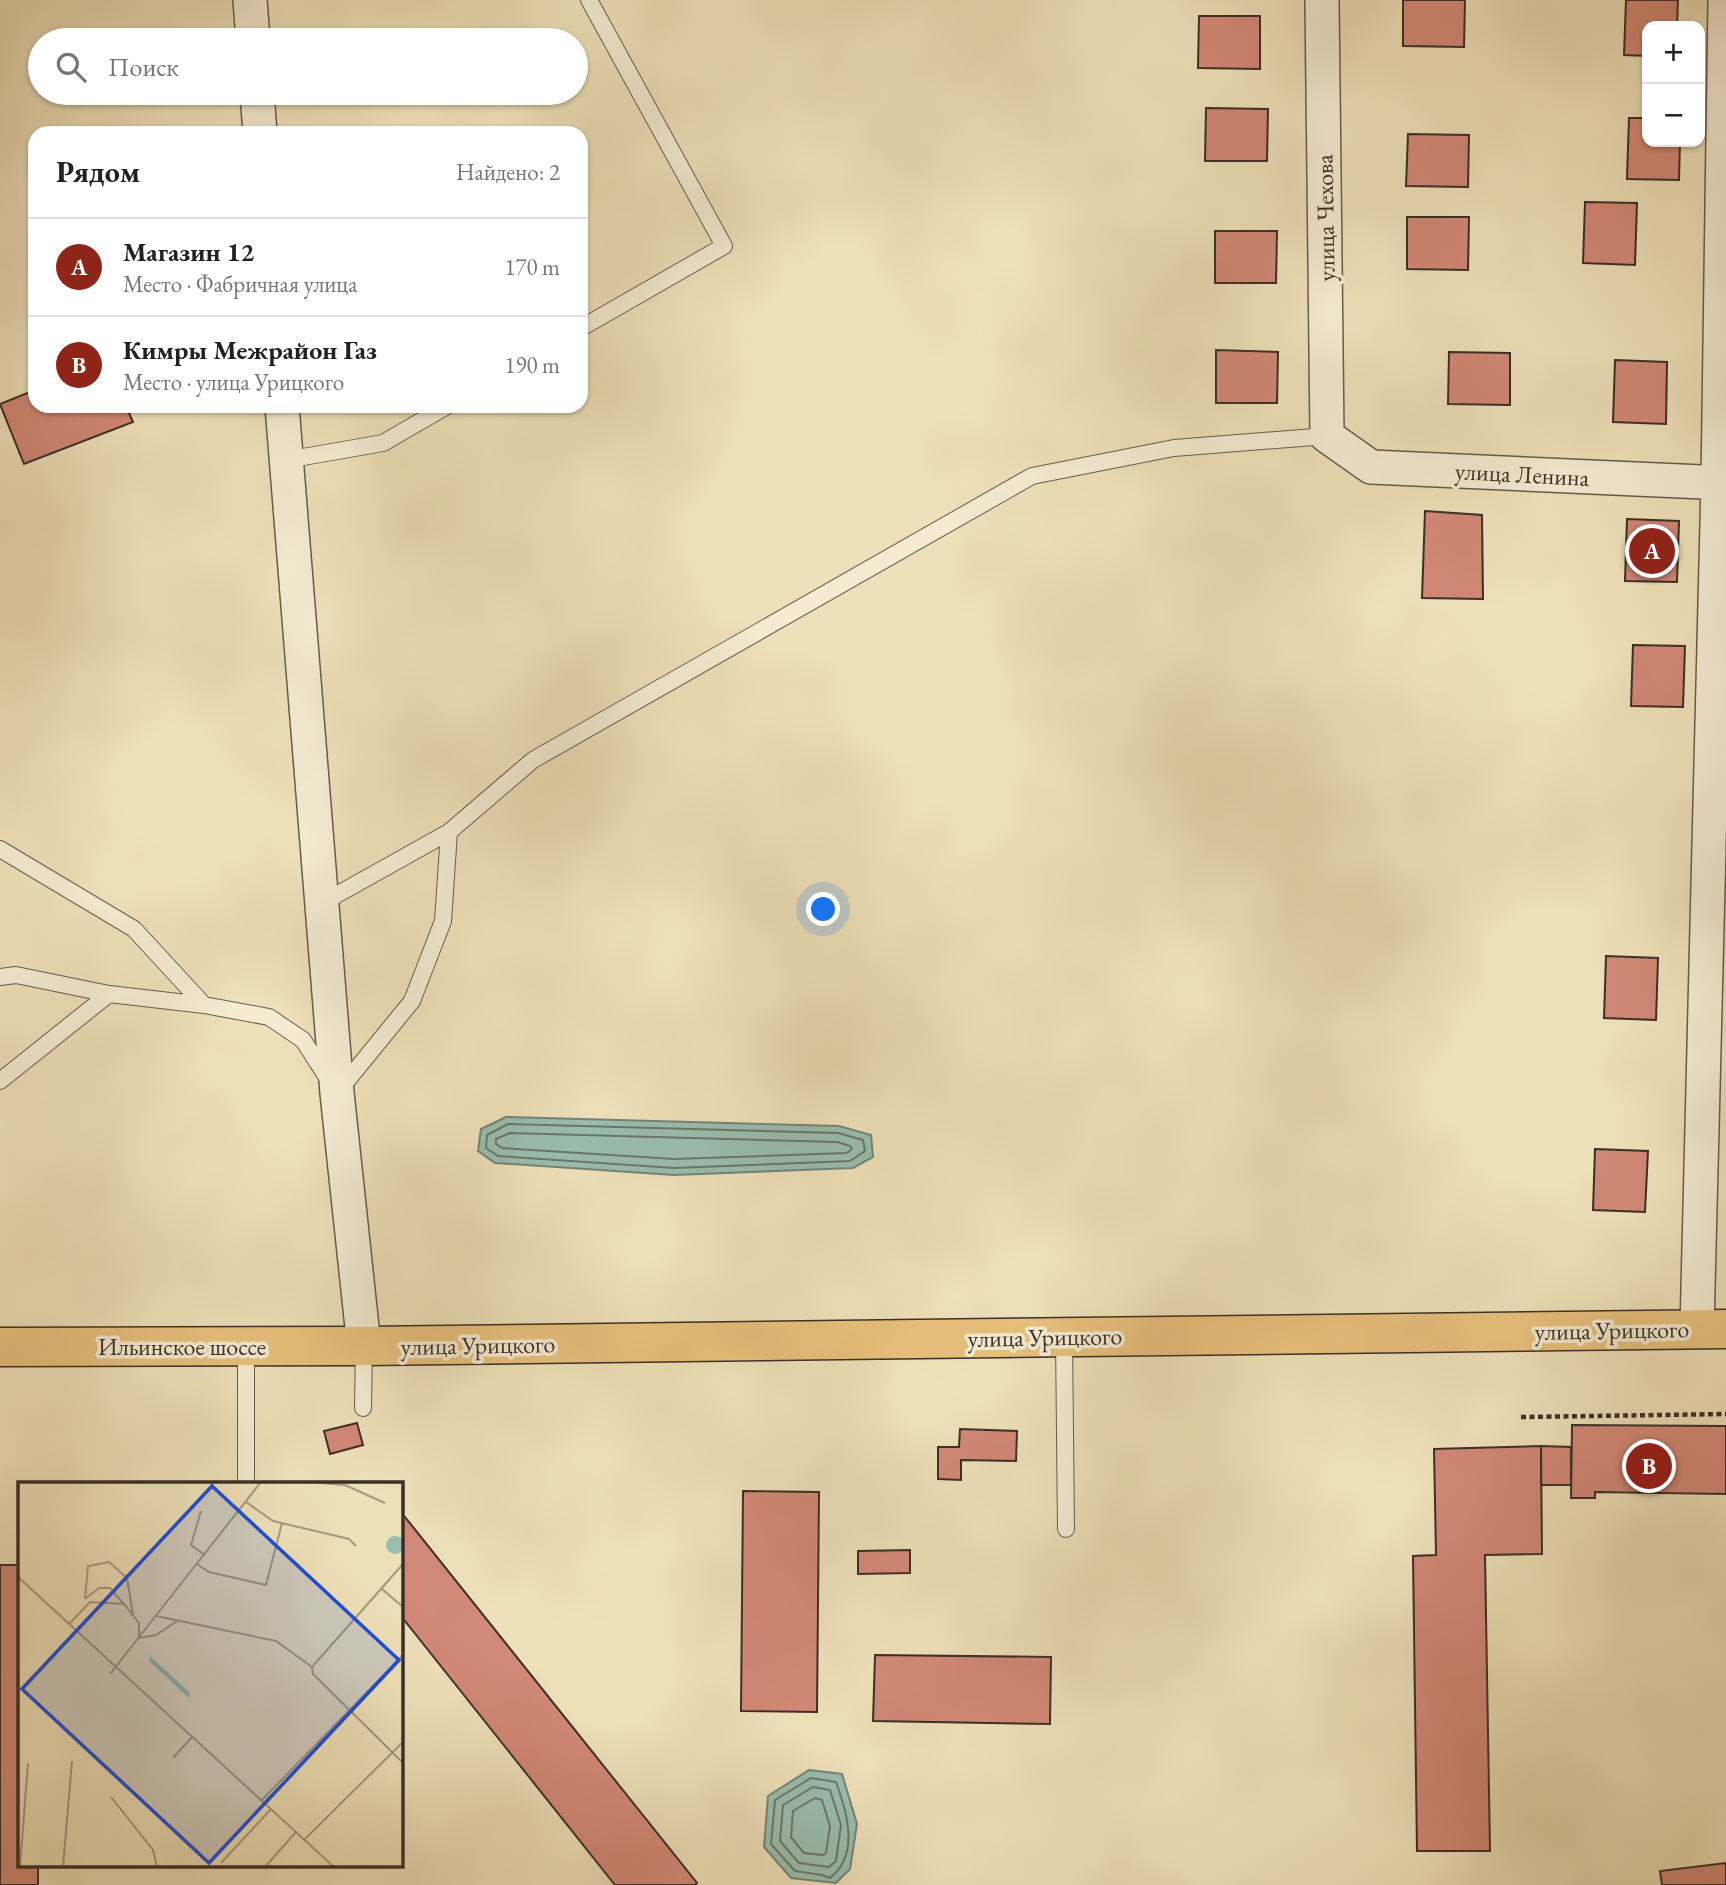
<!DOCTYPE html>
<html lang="ru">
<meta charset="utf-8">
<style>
:root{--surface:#fff;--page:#f2f2f2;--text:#202124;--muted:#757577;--line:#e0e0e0;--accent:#8f2418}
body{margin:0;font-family:"EB Garamond",serif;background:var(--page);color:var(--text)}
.controls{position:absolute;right:21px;top:21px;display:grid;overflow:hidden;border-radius:14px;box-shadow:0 2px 5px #0004}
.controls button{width:63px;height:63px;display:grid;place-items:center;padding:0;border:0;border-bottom:2px solid var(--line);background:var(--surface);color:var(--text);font:35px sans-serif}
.you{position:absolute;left:824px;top:910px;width:24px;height:24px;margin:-18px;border:5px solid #fff;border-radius:50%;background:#1a73e8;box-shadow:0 0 0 10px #1a73e833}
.badge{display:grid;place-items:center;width:46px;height:46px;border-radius:50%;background:var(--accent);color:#fff;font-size:23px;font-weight:700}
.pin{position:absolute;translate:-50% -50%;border:4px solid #fff;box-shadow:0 2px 7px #0006}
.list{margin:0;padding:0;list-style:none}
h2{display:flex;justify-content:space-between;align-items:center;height:91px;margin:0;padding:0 28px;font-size:30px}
h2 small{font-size:23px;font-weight:400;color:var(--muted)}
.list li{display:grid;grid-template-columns:46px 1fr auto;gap:21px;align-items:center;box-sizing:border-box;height:98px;padding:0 28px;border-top:2px solid var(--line)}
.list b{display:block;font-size:26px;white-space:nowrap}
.list p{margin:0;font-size:23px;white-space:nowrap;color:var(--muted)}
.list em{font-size:23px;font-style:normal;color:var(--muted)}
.icon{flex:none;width:38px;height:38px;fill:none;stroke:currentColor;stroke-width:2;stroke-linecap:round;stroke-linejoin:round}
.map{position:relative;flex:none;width:1726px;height:1885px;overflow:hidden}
.search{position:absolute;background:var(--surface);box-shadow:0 2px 5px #0004;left:28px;top:28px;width:560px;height:77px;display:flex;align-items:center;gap:18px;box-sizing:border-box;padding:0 24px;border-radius:38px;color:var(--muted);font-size:26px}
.panel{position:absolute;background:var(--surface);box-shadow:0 2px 5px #0004;left:28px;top:126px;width:560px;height:287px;border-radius:21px}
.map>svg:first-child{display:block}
.water{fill:#99bdae;stroke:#738478;stroke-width:2}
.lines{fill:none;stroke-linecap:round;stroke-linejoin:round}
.shore{stroke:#6a766a;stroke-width:2}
.building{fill:#d28876;stroke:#3a2f27;stroke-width:2}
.service-casing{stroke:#675b4c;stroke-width:18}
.minor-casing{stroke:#675b4c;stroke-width:36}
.primary-casing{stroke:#3a2f27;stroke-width:41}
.path{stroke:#3a2f27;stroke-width:4.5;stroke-dasharray:5 3.5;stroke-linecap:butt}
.service{stroke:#f4ebd2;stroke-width:16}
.minor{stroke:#f4ebd2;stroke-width:33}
.primary{stroke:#e7c07c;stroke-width:38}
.labels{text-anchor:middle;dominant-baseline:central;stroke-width:7;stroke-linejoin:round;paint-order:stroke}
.street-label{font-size:24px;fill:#3a2f27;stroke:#f4ebd2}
.inset-road{fill:none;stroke:#a6997f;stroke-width:2}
.view{fill:#1d4ed8;fill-opacity:0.15;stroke:#1d4ed8;stroke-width:3.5}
.inset-edge{fill:none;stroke:#3a2f27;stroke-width:3.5}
</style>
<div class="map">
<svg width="1726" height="1885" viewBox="0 0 1726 1885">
<rect width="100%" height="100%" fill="#eee0b9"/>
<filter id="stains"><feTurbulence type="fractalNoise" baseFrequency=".00286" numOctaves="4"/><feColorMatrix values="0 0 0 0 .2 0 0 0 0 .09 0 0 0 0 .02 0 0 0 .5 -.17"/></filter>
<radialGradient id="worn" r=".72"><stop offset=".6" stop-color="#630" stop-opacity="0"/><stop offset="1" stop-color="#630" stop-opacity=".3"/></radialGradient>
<path class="water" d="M506 1117 839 1126 871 1135 873 1157 853 1168 674 1175 495 1163 478 1151 481 1129Z
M809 1770 842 1774 857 1824 850 1869 836 1883 791 1878 764 1847 768 1796Z"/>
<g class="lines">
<path class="shore" d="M508 1124 838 1133 863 1140 865 1151 850 1161 674 1168 498 1156 486 1148 487 1135Z
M510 1133 837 1142 850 1146 852 1149 847 1153 674 1159 502 1148 496 1144V1139Z
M811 1778 836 1782C847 1812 860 1855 830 1878L822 1875 795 1871 771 1844 775 1800Z
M813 1787 830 1790 841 1825 836 1861 829 1867 799 1863 780 1841 783 1805Z
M815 1798 822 1800 830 1826 826 1853 823 1855 804 1853 791 1837 793 1811Z"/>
</g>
<path class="building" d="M1403 0H1465L1464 47 1403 46Z
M1626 0H1678L1677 26H1647V56L1624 55Z
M1199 16H1260V69L1198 68Z
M1206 108 1268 109 1267 161H1205Z
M1629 118H1647V142H1680L1679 180 1627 179Z
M1408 134 1469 135 1468 187 1406 186Z
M1585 202 1637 203 1635 265 1583 263Z
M1407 217H1469L1468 270 1407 269Z
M1215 231H1277L1276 283H1215Z
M1216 350 1278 352 1277 403H1216Z
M1449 352 1510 353V405L1448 404Z
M1615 360 1667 362 1666 424 1613 422Z
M35 390V406H126L133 422 24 464 0 404Z
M1425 511 1482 515 1483 599 1422 598Z
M1627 519 1679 521 1677 582 1625 581Z
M1633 645 1685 646 1683 707 1631 706Z
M1606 956 1658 958 1656 1020 1604 1018Z
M1595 1149 1648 1151 1645 1212 1593 1210Z
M357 1423 363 1445 330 1454 324 1431Z
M1572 1425 1726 1426V1494L1595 1492V1498H1571Z
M960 1429 1017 1431 1016 1461 961 1460V1480L938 1479V1447H959Z
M1541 1446 1571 1447V1485H1541Z
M1541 1446 1542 1554 1485 1555 1490 1851H1417L1413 1556 1436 1555 1434 1449Z
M743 1491 819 1492 817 1712 741 1711Z
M401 1512 697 1883 695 1885H615L401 1616Z
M910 1550V1573L858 1574V1551Z
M0 1565H19V1866H38V1885H0Z
M875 1655 1051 1657 1050 1724 873 1721Z
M1726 1863V1885H1662L1660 1871Z"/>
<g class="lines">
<g class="service-casing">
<path id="service" d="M581 328 724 246 589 0
M286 460 383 443 447 406
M0 849 134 929 204 1005
M322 903 449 832 533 760 1032 476 1174 448 1327 436
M0 977 16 975 109 994
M0 1081 109 994 204 1005 269 1017 303 1040 337 1093 412 1001 443 921 449 832
M1064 1337 1066 1529
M246 1346V1478
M363 1408 364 1346"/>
</g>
<g class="minor-casing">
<path id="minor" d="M250 0 253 40
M1322 0 1327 436 1371 467 1726 483
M257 93 260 133
M282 406 337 1093 364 1346
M1697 1329 1718 483 1725 0"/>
</g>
<g class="primary-casing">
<path id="primary" d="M0 1347 364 1346 1726 1329"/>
</g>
<path class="path" d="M1521 1417 1726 1414"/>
<use href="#service" class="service"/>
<use href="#minor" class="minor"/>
<use href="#primary" class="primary"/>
</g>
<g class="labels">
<g class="street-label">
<text transform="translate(1325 218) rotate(-91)">улица Чехова</text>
<text transform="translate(1522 474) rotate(3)">улица Ленина</text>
<text transform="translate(1612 1330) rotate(-1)">улица Урицкого</text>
<text transform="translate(1045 1337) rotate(-1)">улица Урицкого</text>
<text transform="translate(478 1345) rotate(-1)">улица Урицкого</text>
<text x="182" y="1346">Ильинское шоссе</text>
</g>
</g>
<g transform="translate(18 1482)">
<rect width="385" height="385" fill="#eee0b9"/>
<path d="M368 63a9 9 0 1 1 18 0a9 9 0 1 1-18 0ZM132 174 171 210 172 217 131 179Z" fill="#99bdae"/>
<path class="inset-road" d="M292 0 327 3 367 21M228 20 255 39 331 57 338 64M183 29 173 63 187 73M179 82 191 90 248 103 264 41M0 95 316 385M364 107 385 125M67 116 70 84 91 80 109 96 115 133M67 117 81 106H92L106 122M138 134 258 159 294 185M51 142 72 120 106 122 121 141V156L138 153 159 139M294 185 385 82M294 185 295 192 385 281M92 192 243 0M155 276 174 255M93 315 135 368 139 385M244 318 385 173M286 358 385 260M203 381 253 327M2 385 10 281M45 385 54 279M247 385 278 350"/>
<path class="view" d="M194 4 381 178 191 381 4 207Z"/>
<rect width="385" height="385" class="inset-edge"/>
</g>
<rect width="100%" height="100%" filter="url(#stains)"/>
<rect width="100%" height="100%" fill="url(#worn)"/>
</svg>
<div class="controls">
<button>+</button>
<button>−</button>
</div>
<div class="you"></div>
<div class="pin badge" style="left:1652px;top:551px">A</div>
<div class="pin badge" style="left:1649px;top:1466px">B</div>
<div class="search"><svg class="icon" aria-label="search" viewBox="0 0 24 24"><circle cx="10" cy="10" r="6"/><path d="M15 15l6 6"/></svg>Поиск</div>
<section class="panel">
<h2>Рядом<small>Найдено: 2</small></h2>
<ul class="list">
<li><span class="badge">A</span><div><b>Магазин 12</b><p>Место · Фабричная улица</p></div><em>170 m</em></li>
<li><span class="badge">B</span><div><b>Кимры Межрайон Газ</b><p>Место · улица Урицкого</p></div><em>190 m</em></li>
</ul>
</section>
</div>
